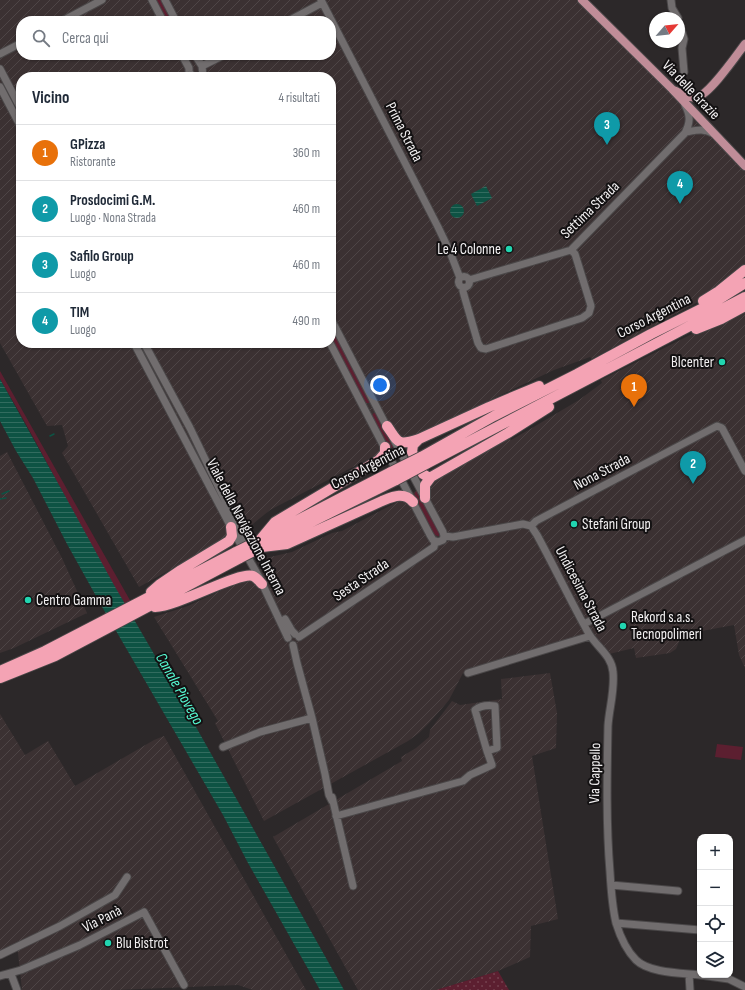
<!DOCTYPE html>
<html lang="it">
<meta charset="utf-8">
<style>
:root{--surface:#fff;--page:#f2f2f3;--text:#1f2937;--muted:#747a83;--line:#e0e1e3;--accent:#20766d}
body{margin:0;font-family:"Sofia Sans Condensed",sans-serif;background:var(--page);color:var(--text)}
.controls{position:absolute;right:12px;bottom:12px;display:grid;overflow:hidden;border-radius:8px;box-shadow:0 1px 3px #0004}
.controls button{width:36px;height:36px;display:grid;place-items:center;padding:0;border:0;border-bottom:1px solid var(--line);background:var(--surface);color:var(--text);font:20px sans-serif}
.compass{position:absolute;left:649px;top:12px;width:36px;height:36px;border-radius:50%;background:var(--surface);box-shadow:0 1px 3px #0004;rotate:62deg}
.you{position:absolute;left:380px;top:385px;width:14px;height:14px;margin:-10px;border:3px solid #fff;border-radius:50%;background:#1a73e8;box-shadow:0 0 0 6px #1a73e833}
.badge{display:grid;place-items:center;width:26px;height:26px;border-radius:50%;background:var(--accent);color:#fff;font-size:13px;font-weight:700}
.pin{position:absolute;translate:-50% -33px;filter:drop-shadow(0 1px 2px #0008)}
.pin::after{content:'';position:absolute;top:21px;width:14px;height:12px;background:inherit;clip-path:polygon(0 0,100% 0,50% 100%)}
.list{margin:0;padding:0;list-style:none}
h2{display:flex;justify-content:space-between;align-items:center;height:52px;margin:0;padding:0 16px;font-size:17px}
h2 small{font-size:13px;font-weight:400;color:var(--muted)}
.list li{display:grid;grid-template-columns:26px 1fr auto;gap:12px;align-items:center;box-sizing:border-box;height:56px;padding:0 16px;border-top:1px solid var(--line)}
.list b{display:block;font-size:15px;white-space:nowrap}
.list p{margin:0;font-size:13px;white-space:nowrap;color:var(--muted)}
.list em{font-size:13px;font-style:normal;color:var(--muted)}
.icon{flex:none;width:22px;height:22px;fill:none;stroke:currentColor;stroke-width:2;stroke-linecap:round;stroke-linejoin:round}
.map{position:relative;flex:none;width:745px;height:990px;overflow:hidden}
.search{position:absolute;background:var(--surface);box-shadow:0 1px 3px #0004;left:16px;top:16px;width:320px;height:44px;display:flex;align-items:center;gap:10px;box-sizing:border-box;padding:0 14px;border-radius:16px;color:var(--muted);font-size:15px}
.panel{position:absolute;background:var(--surface);box-shadow:0 1px 3px #0004;left:16px;top:72px;width:320px;height:276px;border-radius:16px}
.map>svg:first-child{display:block}
.industrial{fill:url(#industrial-furrows);fill-rule:evenodd}
.grass{fill:#5c1f30}
.park{fill:url(#park-dots)}
.water{fill:url(#water-rules)}
.lines{fill:none;stroke-linecap:round;stroke-linejoin:round}
.stream{stroke:#0e5344;stroke-width:1.5}
.minor-casing{stroke:#4a4748;stroke-width:9}
.major-casing{stroke:#4a4748;stroke-width:10}
.highway-casing{stroke:#4a4748;stroke-width:12}
.minor{stroke:#716d6e;stroke-width:7}
.major{stroke:#c08d98;stroke-width:8}
.highway{stroke:#f4a3b4;stroke-width:10}
.highway-bridge-casing{stroke:#4a4748;stroke-width:12;stroke-linecap:butt}
.highway-bridge{stroke:#f4a3b4;stroke-width:10}
.poi-dot{fill:#21d5b0;stroke:#131112;stroke-width:1.5}
.labels{text-anchor:middle;dominant-baseline:central;stroke-width:4;stroke-linejoin:round;paint-order:stroke}
.street-label{font-size:15px;fill:#f3f1f2;stroke:#131112}
.poi-label{font-size:15px;fill:#f3f1f2;stroke:#131112;text-anchor:start}
.water-label{font-size:16px;font-style:italic;fill:#56fcd4;stroke:#131112}
</style>
<div class="map">
<svg width="745" height="990" viewBox="0 0 745 990">
<defs>
<pattern id="industrial-furrows" width="10" height="10" patternUnits="userSpaceOnUse"><rect width="10" height="10" fill="#3b3132"/><path d="M-1 1l2-2M0 10L10 0M9 11l2-2" fill="none" stroke="#4e4546"/></pattern>
<pattern id="park-dots" width="8" height="8" patternUnits="userSpaceOnUse"><rect width="8" height="8" fill="#5c1f30"/><path d="M2 2h.1M6 6h.1" fill="none" stroke="#74404e" stroke-width="1.8" stroke-linecap="round"/></pattern>
<pattern id="water-rules" width="6" height="5" patternUnits="userSpaceOnUse"><rect width="6" height="5" fill="#0e5344"/><path d="M0 2.5h6" fill="none" stroke="#326c5f"/></pattern>
</defs>
<rect width="100%" height="100%" fill="#2c2829"/>
<path class="industrial" d="M0 0H579L677 99 745 171V267L709 294 696 303 592 359 590 357 554 370 407 439 270 510 243 532 226 539 139 587 62 453 68 446 62 425 47 426 0 343ZM21 21H331V55H21ZM21 77H331V343H21Z
M745 312V668L739 655 734 625 686 634 681 637 676 649 670 653 636 658 634 648 605 655 591 638 463 673 449 700 430 722 419 733 408 741 264 821 215 723 218 721 154 617 188 606 239 582 261 569 257 560 292 552 332 533 342 531 401 500 506 436 511 440 532 428 579 400 602 383 601 380 696 332Z
M7 452 62 558 87 613 14 648 0 653V456Z
M550 673 557 713 556 748 532 756 558 919 531 926 530 957 498 971 436 990H358L273 837 402 761 401 757 416 748 429 737 430 730 452 701 460 705 502 699 501 679Z
M0 714 25 755 48 741 75 786 154 740 164 736 306 990H253L238 985 115 990H22L17 944 0 951Z"/>
<path class="grass" d="M155 0H162L173 21H166Z
M331 326 371 401 369 403H366L331 338Z
M0 371 131 602 125 605C81 531 44 453 0 379Z
M374 413H377L394 445 392 448H389L372 415Z
M416 491H418L440 533 439 536 434 535 414 495Z
M717 744 743 747 741 760 715 757Z"/>
<path class="park" d="M498 971 509 990H436Z"/>
<path class="water" d="M486 186 492 198 477 206 471 194Z
M450 211a7 7 0 1 1 14 0a7 7 0 1 1-14 0Z
M0 379 64 494 114 585 187 711 344 990H320L248 863 223 815 101 605 67 544 33 478 16 451 0 421Z"/>
<g class="lines">
<path class="stream" d="M50 436 54 434
M2 494 9 491
M0 499 6 498"/>
<g class="minor-casing">
<path id="minor" d="M152 0 163 21
M165 0 176 21
M321 0 438 227 450 252 460 278
M671 0 672 8 678 18
M62 21 102 0
M288 21 322 3
M679 23 684 39 682 48 684 72
M0 54 21 43
M182 55 189 68V72L193 77
M195 55 202 66 203 77
M202 66 224 55
M0 69 21 109
M0 87 21 127
M686 132C697 130 704 128 714 134
M458.5 282a5.5 5.5 0 1 1 11 0a5.5 5.5 0 1 1-11 0Z
M469 280 571 250 685 133C690 123 691 116 685 105
M462 287 464 295 478 343 481 348 486 349 582 318 589 313 591 306 575 254 571 250
M331 319 388 429
M134 343 231 527 260 579 288 638
M144 343 190 428 246 544
M330 343 430 535 433 540 438 542 443 540 444 536 443 532 393 438
M531 526 537 535C555 568 571 602 589 634 597 647 612 656 613 672 615 690 609 709 608 726 607 775 606 824 610 872 611 889 612 906 616 923 620 936 627 951 636 960 649 973 682 973 700 975
M531 526 536 521 717 426 722 428 745 471
M444 536 453 537 523 524 531 526
M285 619 292 631 295 634
M584 624 745 540
M299 637 434 547 435 542
M293 645 297 663 312 718 325 774 329 795 332 801
M468 673 590 636
M223 747 260 732 312 718
M332 797 353 886
M336 816 463 781 470 775 492 765 487 751 497 748 495 706C488 705 480 706 475 710L487 751
M611 885 678 891
M616 923 700 930
M0 955 60 926 115 895 127 877
M11 974 17 990
M689 974 690 990
M700 975 729 979 745 987
M0 976 21 970 80 945 144 912 184 985"/>
</g>
<g class="major-casing">
<path id="major" d="M582 0 672 89 745 166
M676 91C682 94 689 99 697 97 709 95 736 56 745 44"/>
</g>
<g class="highway-casing">
<path id="highway" d="M703 301 719 291 745 270
M696 329 721 319 745 306
M387 426C399 443 397 446 419 439L489 407 539 386
M419 439 413 445 412 452 423 474 428 477H431
M421 457 494 416 577 374 651 334 713 303 745 283
M426 464 745 297
M425 498V485L431 477 508 433 549 407
M265 537 391 472
M260 540 275 522 379 460 385 453V447
M269 543 396 480
M262 547 287 544 382 501C392 497 404 491 413 502
M151 592 159 585 181 570 229 541 232 536 231 527
M155 607C179 606 239 571 253 576 256 577 260 582 262 584
M0 671 45 651 236 552
M0 678 55 656 240 558"/>
</g>
<use href="#minor" class="minor"/>
<use href="#major" class="major"/>
<use href="#highway" class="highway"/>
<g class="highway-bridge-casing">
<path id="highway-bridge" d="M391 472 421 457
M396 480 426 464
M236 552 256 542
M240 558 260 548"/>
</g>
<use href="#highway-bridge" class="highway-bridge"/>
</g>
<g class="poi-dot">
<circle cx="509" cy="249" r="4"/>
<circle cx="722" cy="362" r="4"/>
<circle cx="574" cy="524" r="4"/>
<circle cx="28" cy="600" r="4"/>
<circle cx="623" cy="626" r="4"/>
<circle cx="108" cy="943" r="4"/>
</g>
<g class="labels">
<g class="street-label">
<text transform="translate(691 90) rotate(46)">Via delle Grazie</text>
<text transform="translate(404 132) rotate(63)">Prima Strada</text>
<text transform="translate(590 210) rotate(-44)">Settima Strada</text>
<text transform="translate(654 316) rotate(-27)">Corso Argentina</text>
<text transform="translate(368 467) rotate(-27)">Corso Argentina</text>
<text transform="translate(602 472) rotate(-28)">Nona Strada</text>
<text transform="translate(246 527) rotate(62)">Viale della Navigazione Interna</text>
<text transform="translate(361 580) rotate(-34)">Sesta Strada</text>
<text transform="translate(581 589) rotate(62)">Undicesima Strada</text>
<text transform="translate(595 773) rotate(-89)">Via Cappello</text>
<text transform="translate(102 919) rotate(-27)">Via Panà</text>
</g>
<g class="poi-label">
<text x="501" y="249" text-anchor="end">Le 4 Colonne</text>
<text x="714" y="362" text-anchor="end">BIcenter</text>
<text x="582" y="524">Stefani Group</text>
<text x="36" y="600">Centro Gamma</text>
<text x="631" y="617">Rekord s.a.s.<tspan x="631" dy="17">Tecnopolimeri</tspan></text>
<text x="116" y="943">Blu Bistrot</text>
</g>
<g class="water-label">
<text transform="translate(179 689) rotate(60)">Canale Piovego</text>
</g>
</g>
</svg>
<div class="controls">
<button>+</button>
<button>−</button>
<button><svg class="icon" aria-label="locate" viewBox="0 0 24 24"><circle cx="12" cy="12" r="6"/><path d="M12 2v4M12 18v4M2 12h4M18 12h4"/></svg></button>
<button><svg class="icon" aria-label="layers" viewBox="0 0 24 24"><path d="M12 4l9 5-9 5-9-5zM3 14l9 5 9-5"/></svg></button>
</div>
<svg class="compass" viewBox="-18 -18 36 36"><path d="M0-13l5 13h-10z" fill="#e53935"/><path d="M0 13l5-13h-10z" fill="#747a83"/></svg>
<div class="you"></div>
<div class="pin badge" style="left:634px;top:407px;background:#e8710a">1</div>
<div class="pin badge" style="left:693px;top:484px;background:#0f9aa8">2</div>
<div class="pin badge" style="left:607px;top:145px;background:#0f9aa8">3</div>
<div class="pin badge" style="left:680px;top:204px;background:#0f9aa8">4</div>
<div class="search"><svg class="icon" aria-label="search" viewBox="0 0 24 24"><circle cx="10" cy="10" r="6"/><path d="M15 15l6 6"/></svg>Cerca qui</div>
<section class="panel">
<h2>Vicino<small>4 risultati</small></h2>
<ul class="list">
<li><span class="badge" style="background:#e8710a">1</span><div><b>GPizza</b><p>Ristorante</p></div><em>360 m</em></li>
<li><span class="badge" style="background:#0f9aa8">2</span><div><b>Prosdocimi G.M.</b><p>Luogo · Nona Strada</p></div><em>460 m</em></li>
<li><span class="badge" style="background:#0f9aa8">3</span><div><b>Safilo Group</b><p>Luogo</p></div><em>460 m</em></li>
<li><span class="badge" style="background:#0f9aa8">4</span><div><b>TIM</b><p>Luogo</p></div><em>490 m</em></li>
</ul>
</section>
</div>
